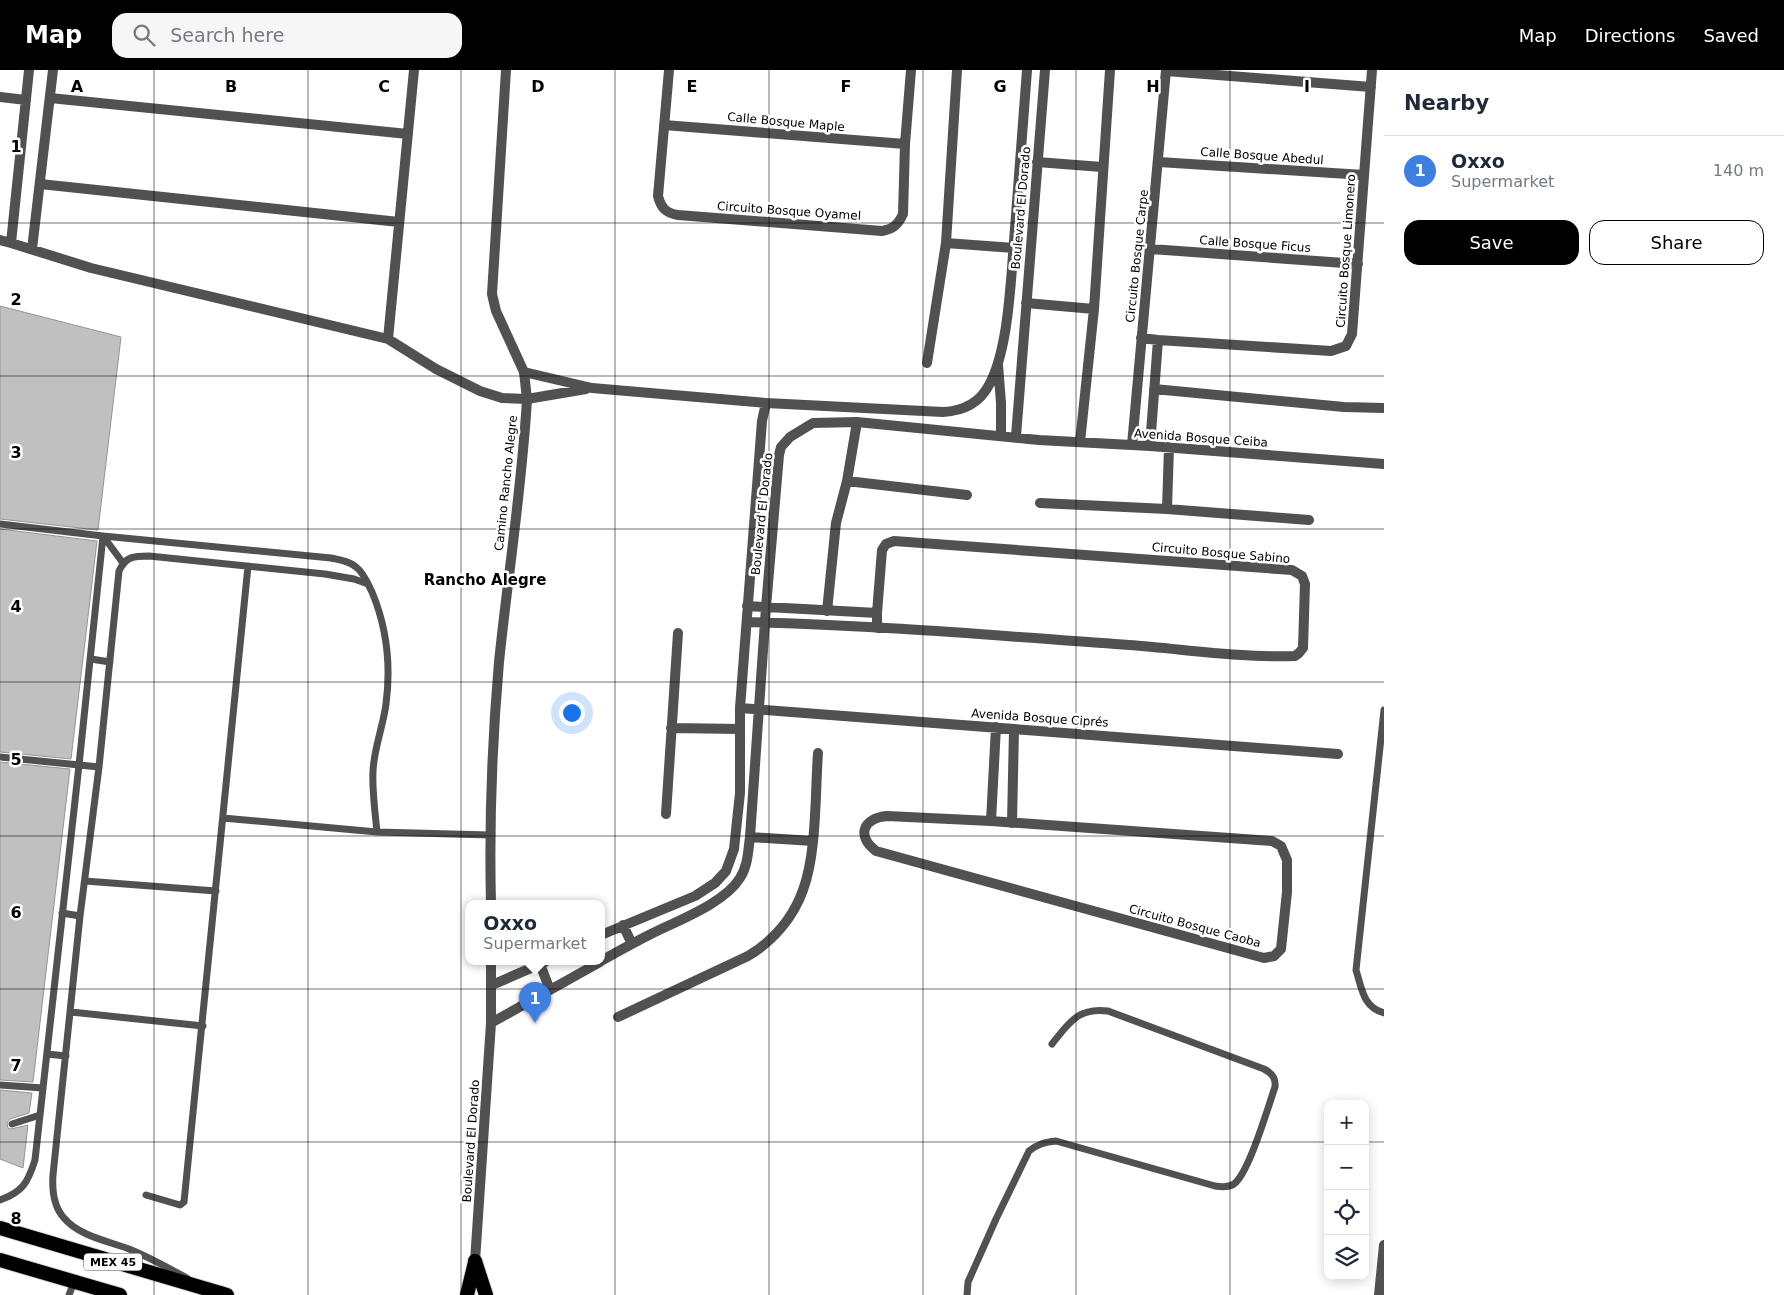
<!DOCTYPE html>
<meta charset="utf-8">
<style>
:root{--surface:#fff;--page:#f6f6f7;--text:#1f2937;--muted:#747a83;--line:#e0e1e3;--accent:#000}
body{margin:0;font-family:"DejaVu Sans",sans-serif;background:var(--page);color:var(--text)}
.controls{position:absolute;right:15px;bottom:15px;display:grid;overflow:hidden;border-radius:10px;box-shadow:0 2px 12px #0003}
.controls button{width:45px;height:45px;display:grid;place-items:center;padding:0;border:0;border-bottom:1px solid var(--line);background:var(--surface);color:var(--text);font:25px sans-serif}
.you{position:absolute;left:571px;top:642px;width:18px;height:18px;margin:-12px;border:4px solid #fff;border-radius:50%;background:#1a73e8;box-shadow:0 0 0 8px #1a73e833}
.badge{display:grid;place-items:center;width:32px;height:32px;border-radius:50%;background:var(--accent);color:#fff;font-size:16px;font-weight:700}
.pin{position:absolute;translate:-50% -41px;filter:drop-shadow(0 1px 2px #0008)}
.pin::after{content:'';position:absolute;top:26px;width:18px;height:15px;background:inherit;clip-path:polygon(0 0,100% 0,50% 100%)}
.popup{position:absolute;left:465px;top:830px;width:140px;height:65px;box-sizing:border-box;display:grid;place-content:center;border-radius:10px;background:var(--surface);filter:drop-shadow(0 1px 4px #0005);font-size:16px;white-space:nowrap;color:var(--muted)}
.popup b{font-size:19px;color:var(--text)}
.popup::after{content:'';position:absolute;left:50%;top:100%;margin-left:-10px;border:10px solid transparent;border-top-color:var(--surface)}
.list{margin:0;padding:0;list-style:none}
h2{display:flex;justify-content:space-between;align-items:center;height:65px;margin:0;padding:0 20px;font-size:21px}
h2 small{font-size:16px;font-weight:400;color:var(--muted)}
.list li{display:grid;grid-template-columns:32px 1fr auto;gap:15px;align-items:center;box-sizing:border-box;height:70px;padding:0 20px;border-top:1px solid var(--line)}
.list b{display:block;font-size:19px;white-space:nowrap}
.list p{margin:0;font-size:16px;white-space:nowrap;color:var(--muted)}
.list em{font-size:16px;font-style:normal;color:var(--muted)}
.actions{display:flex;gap:10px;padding:15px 20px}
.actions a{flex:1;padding:11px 0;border:1px solid var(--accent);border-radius:15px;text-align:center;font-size:18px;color:var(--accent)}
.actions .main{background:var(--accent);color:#fff}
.icon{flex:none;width:28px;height:28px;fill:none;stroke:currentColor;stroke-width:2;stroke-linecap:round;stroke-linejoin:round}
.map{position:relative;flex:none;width:1384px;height:1225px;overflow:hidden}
header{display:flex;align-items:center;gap:30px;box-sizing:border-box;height:70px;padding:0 25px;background:var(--accent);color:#fff}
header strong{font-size:24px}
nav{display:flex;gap:28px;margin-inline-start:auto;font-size:18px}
.search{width:350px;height:45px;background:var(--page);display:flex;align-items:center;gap:12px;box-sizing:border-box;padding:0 18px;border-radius:15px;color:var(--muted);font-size:19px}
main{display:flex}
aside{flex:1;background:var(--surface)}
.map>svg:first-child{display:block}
.building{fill:#c0c0c0;stroke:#959595}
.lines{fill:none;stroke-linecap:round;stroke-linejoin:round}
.trunk-casing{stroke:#dbdbdb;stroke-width:16}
.service{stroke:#515151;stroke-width:7}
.minor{stroke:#515151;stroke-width:10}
.tertiary{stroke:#515151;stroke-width:10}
.trunk{stroke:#000;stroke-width:14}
.grid{fill:none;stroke:#000;stroke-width:1;stroke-opacity:0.55}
.labels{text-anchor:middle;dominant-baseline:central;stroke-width:5;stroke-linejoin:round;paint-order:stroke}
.shield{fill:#fff;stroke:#4c4c4c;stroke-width:1}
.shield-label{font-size:11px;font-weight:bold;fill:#000}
.street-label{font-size:12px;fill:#000;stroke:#fff}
.quarter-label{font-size:15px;font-weight:bold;fill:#000;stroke:#fff}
.grid-label{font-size:16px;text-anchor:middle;font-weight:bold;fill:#000;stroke:#fff;stroke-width:5;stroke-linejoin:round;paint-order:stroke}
</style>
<header>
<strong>Map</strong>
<div class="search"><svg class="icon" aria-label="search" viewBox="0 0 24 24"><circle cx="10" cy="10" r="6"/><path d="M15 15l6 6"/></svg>Search here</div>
<nav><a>Map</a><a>Directions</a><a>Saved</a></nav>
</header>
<main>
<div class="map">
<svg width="1384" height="1225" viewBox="0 0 1384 1225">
<rect width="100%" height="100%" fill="#fff"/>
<path class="building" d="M0 236 121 267 98 460 0 449Z
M0 459 97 471 71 689 0 682Z
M0 692 70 699 33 1012 0 1010Z
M0 1020 32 1023 29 1043 10 1049 7 1053 8 1058 11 1059 28 1055 23 1098 0 1089Z"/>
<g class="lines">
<g class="trunk-casing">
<path id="trunk" d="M0 1158 227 1225
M0 1190 120 1225
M475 1191 486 1225
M467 1225 475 1192"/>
</g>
<path class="service" d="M0 454 103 466 123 493
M91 589 110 592
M1384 640 1356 900C1362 919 1363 937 1384 943
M0 687 99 697
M223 748 377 762
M85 811 216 821
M62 843 80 846
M71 942 203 956
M47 984 66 986
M0 1015 43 1018
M12 1054 40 1045
M146 1125 180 1135 184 1132 248 496
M0 1130C23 1122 28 1112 35 1090L79 695 103 466 331 488C340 490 349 491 356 497 364 503 368 514 372 522 387 558 391 596 386 634 383 657 374 678 373 701 372 721 375 742 377 762L490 765
M187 1208C168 1198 149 1187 129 1179 108 1171 79 1166 64 1148 53 1136 52 1120 53 1105L80 846 99 697 119 501C126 486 134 486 149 486L325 504 354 509 368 514
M69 1225 74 1212
M967 1225 968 1212 996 1149 1029 1081C1038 1074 1045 1072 1056 1071L1215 1116C1221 1117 1228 1118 1234 1114 1249 1103 1268 1037 1275 1017 1276 1008 1272 1003 1264 999L1108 941C1078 937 1069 953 1052 974"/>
<path class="minor" d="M29 0 11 173 91 198 388 269 436 299 480 321 502 328 527 329 586 319
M669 0 658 126C661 138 666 143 678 145L882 161C893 159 898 155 903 144L905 74 911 0
M1166 1 1371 17
M0 27 26 30
M50 28 408 64
M664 55 905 74
M1037 92 1102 97
M1159 92 1364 105
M40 114 399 152
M0 170 11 173
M946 173 1014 178
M32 179 53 0
M1151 179 1358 194
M1026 233 1094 239
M1141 268 1158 270 1331 281 1346 276 1352 264 1372 0
M388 269 414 0
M927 293 946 173 957 0
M998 295 1001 333V365
M524 302 592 318 766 333 943 342C963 341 979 334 989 315 1007 282 1010 223 1013 185 1018 124 1022 62 1027 0
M1154 319 1344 337 1383 338
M1016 366 1045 0
M1080 372 1094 239 1110 0
M1132 375 1166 0
M1150 376 1158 270
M847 411 967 425
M1040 433 1167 439 1309 450
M1167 439 1169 377
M747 536 877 543
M827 541 836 453 847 411 857 352
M747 552C874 555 1002 566 1129 575 1184 579 1239 588 1295 586L1299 583 1303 578 1305 514 1302 506 1292 500 894 471 886 474 882 480 877 543V558
M740 638 1338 684
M671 658 740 659
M666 744 678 563
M887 746 991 751 1272 771 1281 776 1287 790V822L1281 879 1274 886 1264 888 876 781C856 766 863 748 887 746Z
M991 751 996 657
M1012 753 1014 659
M750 767 813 771
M623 855 632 874
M601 865 695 826 715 813 726 801 734 779 740 723V638L762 351 766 333
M601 891C617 882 633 873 649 865 676 851 724 834 740 808 748 796 748 781 750 767L766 537 779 385 781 377 790 367 813 353 857 352 1039 370 1150 376 1384 394
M540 894 550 920
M492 915 545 892
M618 947 748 886C773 871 793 848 803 820 817 782 815 724 818 683
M491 953 600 892"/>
<path class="tertiary" d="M491 834C489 753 492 673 499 592 508 505 522 417 527 329L524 302 496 241 492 224 506 0
M475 1191 491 953V892
M1379 1225 1384 1175"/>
<use href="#trunk" class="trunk"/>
</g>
<path class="grid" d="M154 0V1225M308 0V1225M461 0V1225M615 0V1225M769 0V1225M923 0V1225M1076 0V1225M1230 0V1225M0 153H1384M0 306H1384M0 459H1384M0 612H1384M0 766H1384M0 919H1384M0 1072H1328M1365 1072H1384"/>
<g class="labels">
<rect class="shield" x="84" y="1183.5" width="58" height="17" rx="4"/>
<g class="shield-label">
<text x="113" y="1192">MEX 45</text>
</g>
<g class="street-label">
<text transform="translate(786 52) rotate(5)">Calle Bosque Maple</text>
<text transform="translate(1262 86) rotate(4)">Calle Bosque Abedul</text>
<text transform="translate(1021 138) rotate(-85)">Boulevard El Dorado</text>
<text transform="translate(789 141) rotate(4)">Circuito Bosque Oyamel</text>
<text transform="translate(1255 174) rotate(4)">Calle Bosque Ficus</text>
<text transform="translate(1346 181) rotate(-86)">Circuito Bosque Limonero</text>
<text transform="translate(1137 186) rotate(-84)">Circuito Bosque Carpe</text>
<text transform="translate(1201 368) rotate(4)">Avenida Bosque Ceiba</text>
<text transform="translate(506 413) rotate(-84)">Camino Rancho Alegre</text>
<text transform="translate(762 444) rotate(-84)">Boulevard El Dorado</text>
<text transform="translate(1221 483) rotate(5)">Circuito Bosque Sabino</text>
<text transform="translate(1040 648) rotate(4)">Avenida Bosque Ciprés</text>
<text transform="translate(1195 856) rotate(15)">Circuito Bosque Caoba</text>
<text transform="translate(471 1071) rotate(-86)">Boulevard El Dorado</text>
</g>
<g class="quarter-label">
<text x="485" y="510">Rancho Alegre</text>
</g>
</g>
<g class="grid-label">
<text x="77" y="22">A</text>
<text x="231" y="22">B</text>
<text x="384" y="22">C</text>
<text x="538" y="22">D</text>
<text x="692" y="22">E</text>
<text x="846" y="22">F</text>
<text x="1000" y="22">G</text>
<text x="1153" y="22">H</text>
<text x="1307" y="22">I</text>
<text x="16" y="82">1</text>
<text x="16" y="235">2</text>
<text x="16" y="388">3</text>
<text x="16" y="542">4</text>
<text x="16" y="695">5</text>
<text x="16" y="848">6</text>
<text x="16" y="1001">7</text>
<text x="16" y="1154">8</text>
</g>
</svg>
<div class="controls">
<button>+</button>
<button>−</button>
<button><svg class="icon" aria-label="locate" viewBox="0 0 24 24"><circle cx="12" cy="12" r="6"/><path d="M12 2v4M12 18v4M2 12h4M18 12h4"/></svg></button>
<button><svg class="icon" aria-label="layers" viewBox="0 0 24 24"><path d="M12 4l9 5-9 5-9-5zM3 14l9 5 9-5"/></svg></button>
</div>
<div class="you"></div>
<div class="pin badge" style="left:535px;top:953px;background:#3f7fe0">1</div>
<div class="popup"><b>Oxxo</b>Supermarket</div>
</div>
<aside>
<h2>Nearby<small></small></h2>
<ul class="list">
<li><span class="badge" style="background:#3f7fe0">1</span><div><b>Oxxo</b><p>Supermarket</p></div><em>140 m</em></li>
</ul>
<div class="actions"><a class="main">Save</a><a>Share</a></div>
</aside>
</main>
